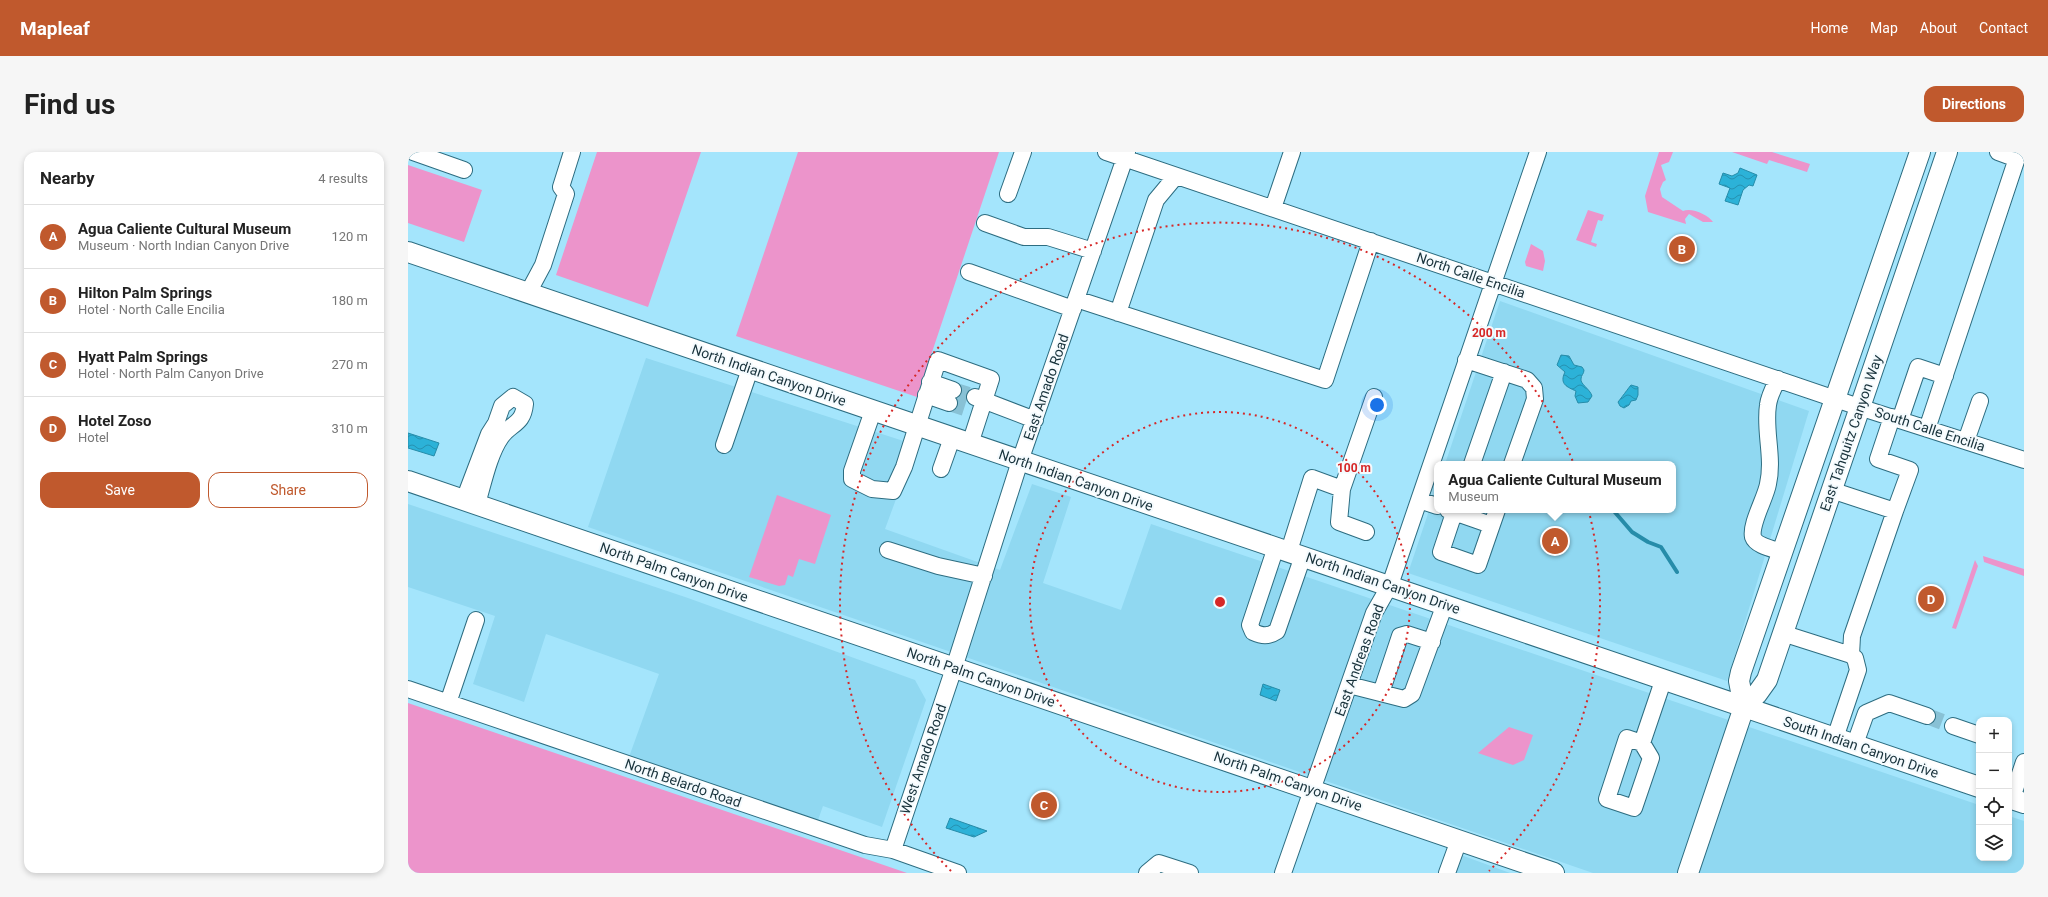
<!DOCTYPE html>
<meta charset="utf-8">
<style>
:root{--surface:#fff;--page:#f6f6f6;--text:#222;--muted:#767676;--line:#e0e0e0;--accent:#c0592d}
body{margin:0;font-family:Roboto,sans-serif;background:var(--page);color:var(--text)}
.controls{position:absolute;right:12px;bottom:12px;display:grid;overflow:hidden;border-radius:8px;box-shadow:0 2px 6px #0003}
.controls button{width:36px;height:36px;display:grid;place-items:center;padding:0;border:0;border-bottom:1px solid var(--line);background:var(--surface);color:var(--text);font:20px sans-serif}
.you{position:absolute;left:969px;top:253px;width:14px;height:14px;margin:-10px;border:3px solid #fff;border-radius:50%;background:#1a73e8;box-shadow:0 0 0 6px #1a73e833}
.badge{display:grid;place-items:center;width:26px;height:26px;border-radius:50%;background:var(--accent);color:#fff;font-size:13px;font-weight:700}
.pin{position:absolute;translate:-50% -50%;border:2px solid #fff;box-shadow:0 1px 4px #0006}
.popup{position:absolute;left:1026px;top:309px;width:242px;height:52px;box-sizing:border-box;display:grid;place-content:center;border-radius:8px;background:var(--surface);filter:drop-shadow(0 1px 3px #0005);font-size:13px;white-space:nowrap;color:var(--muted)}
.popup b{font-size:15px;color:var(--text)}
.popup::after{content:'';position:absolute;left:50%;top:100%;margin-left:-8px;border:8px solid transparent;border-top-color:var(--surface)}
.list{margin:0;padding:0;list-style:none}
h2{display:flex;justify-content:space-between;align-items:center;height:52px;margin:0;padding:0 16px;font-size:17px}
h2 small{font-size:13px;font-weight:400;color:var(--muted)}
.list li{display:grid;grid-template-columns:26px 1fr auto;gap:12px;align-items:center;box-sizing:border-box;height:64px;padding:0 16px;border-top:1px solid var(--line)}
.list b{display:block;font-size:15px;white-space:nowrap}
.list p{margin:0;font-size:13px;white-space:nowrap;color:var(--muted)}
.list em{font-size:13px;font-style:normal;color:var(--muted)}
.actions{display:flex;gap:8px;padding:12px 16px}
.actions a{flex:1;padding:9px 0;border:1px solid var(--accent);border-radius:12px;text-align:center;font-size:14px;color:var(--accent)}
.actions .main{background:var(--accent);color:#fff}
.icon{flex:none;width:22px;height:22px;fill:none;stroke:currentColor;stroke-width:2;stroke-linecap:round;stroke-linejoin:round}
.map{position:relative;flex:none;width:1616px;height:721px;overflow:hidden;border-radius:12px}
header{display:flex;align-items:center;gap:24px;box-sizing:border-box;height:56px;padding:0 20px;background:var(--accent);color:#fff}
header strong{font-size:19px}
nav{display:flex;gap:22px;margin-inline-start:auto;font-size:14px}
.intro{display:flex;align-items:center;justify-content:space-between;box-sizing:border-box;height:96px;padding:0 24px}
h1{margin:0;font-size:28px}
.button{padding:10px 18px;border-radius:12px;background:var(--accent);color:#fff;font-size:14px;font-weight:700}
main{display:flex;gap:24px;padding:0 24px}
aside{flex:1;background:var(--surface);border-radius:12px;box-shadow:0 2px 6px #0003}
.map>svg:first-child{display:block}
.built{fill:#90d8f1}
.grass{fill:#ec94cb}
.water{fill:url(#water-waves);stroke:#268ca9}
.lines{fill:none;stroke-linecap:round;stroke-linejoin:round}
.stream{stroke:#268ca9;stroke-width:4}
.minor-tunnel{stroke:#88c1d5;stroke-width:16;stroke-dasharray:16 8;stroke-linecap:butt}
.minor-casing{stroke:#2d6d81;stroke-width:18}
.major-casing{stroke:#2d6d81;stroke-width:22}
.minor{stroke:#fff;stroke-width:16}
.major{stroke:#fff;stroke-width:20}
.ring{fill:none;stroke:#d62828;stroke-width:2;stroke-dasharray:2 4}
.labels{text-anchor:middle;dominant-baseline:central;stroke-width:4;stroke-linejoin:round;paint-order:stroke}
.street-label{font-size:14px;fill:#18323b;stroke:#f5fbfe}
.centre{fill:#d62828;stroke:#f5fbfe;stroke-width:2}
.ring-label{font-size:12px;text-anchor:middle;font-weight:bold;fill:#d62828;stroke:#f5fbfe;stroke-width:4;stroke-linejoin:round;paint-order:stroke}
</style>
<header>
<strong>Mapleaf</strong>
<nav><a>Home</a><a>Map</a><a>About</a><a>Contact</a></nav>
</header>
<div class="intro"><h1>Find us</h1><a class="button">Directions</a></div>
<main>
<aside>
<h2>Nearby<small>4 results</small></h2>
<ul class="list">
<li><span class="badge">A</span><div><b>Agua Caliente Cultural Museum</b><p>Museum · North Indian Canyon Drive</p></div><em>120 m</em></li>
<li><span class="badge">B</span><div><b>Hilton Palm Springs</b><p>Hotel · North Calle Encilia</p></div><em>180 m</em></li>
<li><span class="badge">C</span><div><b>Hyatt Palm Springs</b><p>Hotel · North Palm Canyon Drive</p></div><em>270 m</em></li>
<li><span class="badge">D</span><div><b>Hotel Zoso</b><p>Hotel</p></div><em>310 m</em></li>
</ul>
<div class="actions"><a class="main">Save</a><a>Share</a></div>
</aside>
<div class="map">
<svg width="1616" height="721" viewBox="0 0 1616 721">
<defs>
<pattern id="water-waves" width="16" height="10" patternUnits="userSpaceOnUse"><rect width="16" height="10" fill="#2cb2d8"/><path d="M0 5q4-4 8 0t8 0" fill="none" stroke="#2591b0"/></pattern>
</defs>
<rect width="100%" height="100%" fill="#a4e5fc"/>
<path class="built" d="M1092 149 1401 259 1319 529 1000 421 1029 335V358H1265V312H1037Z
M238 206 508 293 477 377 592 418 624 332 663 345 635 431 713 458 743 372 1571 653V706H1601V664L1616 669V721H1185L180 375Z
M0 352 280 446 507 528 518 548 474 675 415 654 410 668 221 605 251 522 138 482 116 550 65 532 87 464 0 435Z
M1053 703 1102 721H1046Z"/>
<path class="grass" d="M189 0H293L240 155 148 123Z
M390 0H591L509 245 328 184Z
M1251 0H1265L1261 10 1253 13 1258 28 1255 30 1252 37 1254 45 1275 59C1283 55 1301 63 1305 70H1295L1281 62 1277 67 1278 72 1240 60 1237 44Z
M1324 0H1364L1402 12 1399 20 1361 8 1359 12Z
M0 13 74 38 56 90 0 71Z
M1180 58 1196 63 1194 69 1190 68 1183 90 1189 92 1188 95 1168 88Z
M1123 92 1135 99 1137 109 1135 119 1118 114 1117 110Z
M369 343 423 363 407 412 391 407 385 425 380 423 377 433 371 434 341 425Z
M1575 404 1616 417V424L1576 410Z
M1567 408 1570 414 1548 477 1544 476Z
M0 551 432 698 499 721H0Z
M1101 575 1125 583 1116 608 1105 613 1070 601Z"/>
<path class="water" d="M1332 16 1349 23 1345 34 1341 33 1335 38 1330 53 1317 49 1322 36 1311 32 1315 21 1324 24 1330 21Z
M1153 203 1161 204 1166 213 1174 215 1176 218C1176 222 1173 223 1173 227 1172 232 1182 237 1184 244L1180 250 1170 251 1167 244 1168 239C1159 235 1151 232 1157 220L1149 213Z
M1223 233 1230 235V243L1228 248 1223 249 1221 253 1216 256 1212 254 1210 250C1211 249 1222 234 1223 233Z
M0 281 31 291 26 304 0 296Z
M855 532 872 538 868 549 852 543Z
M542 666 579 679 566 685 538 676Z"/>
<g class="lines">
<path class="stream" d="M1205 358 1224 380 1240 390 1253 395 1269 420"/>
<path class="minor-tunnel" d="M545 238 567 245
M541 251 563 258
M1519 564 1545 574"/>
<g class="minor-casing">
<path id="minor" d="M5 0 56 18
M698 0 1451 255 1616 308
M1590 0 1609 7
M600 42 615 0
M865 56 884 0
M577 71 616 85H640L685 99
M561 120 665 157
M120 141 135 113 158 42 153 35 164 0
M668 147 917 228 963 89
M710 161 748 48 768 24
M1058 208 1119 228 1126 236 1127 247 1104 312
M1370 227C1366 235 1361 244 1360 253 1356 279 1366 305 1360 332 1358 345 1342 372 1345 385 1348 394 1366 397 1374 400
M522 230 545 238
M518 243 541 251
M567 245 627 268
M465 259 444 319V327L464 337 485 339 496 315 530 208 583 227 562 292
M1484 265 1470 307 1502 318 1487 359
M1492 268 1510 215 1537 224
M1519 277 1611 0
M1558 289 1572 249
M316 293 342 217
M1064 312 1096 220
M533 317 544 286
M934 337 931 370 958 380
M56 348 81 282 88 271 94 254 105 245 117 252C115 273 103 271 93 285 81 302 75 332 69 352
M1011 348 1029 354
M1040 358 1083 373
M1047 358 1033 400 1070 413 1089 358
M868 395 842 473 845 480C854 484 860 485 869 479L895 404
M480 398 530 414 576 424
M881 399 904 326 934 337 966 245
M1374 481 1443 503 1444 484 1487 359 1423 338
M941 533 996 547 1004 542 1037 452
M0 537 457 693 485 698 550 721
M973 541 992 484 999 482 1024 490
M40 551 68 468
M1545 574 1571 583
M1427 586 1450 518 1447 506 1443 503
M1234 591 1243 606 1226 656 1199 647 1219 586 1234 591 1255 529
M1447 592 1458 561 1481 551 1519 564
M1604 646 1616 610
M485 698 546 516 612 309 719 0
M739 721 751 711 782 721
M875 721 966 461 982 433 1130 0
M1039 721 1051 688"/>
</g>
<g class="major-casing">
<path id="major" d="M0 100 1571 635
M0 329 1146 721
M1336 555 1331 529 1333 520 1512 0
M1601 646 1616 651
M1280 721 1336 555 1349 542 1359 528 1539 0"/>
</g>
<use href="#minor" class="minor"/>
<use href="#major" class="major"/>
</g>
<g class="ring">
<circle cx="812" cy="450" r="190"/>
<path d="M543 719A380 380 0 1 1 1081 719"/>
</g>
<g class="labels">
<g class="street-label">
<text transform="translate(1063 123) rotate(19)">North Calle Encilia</text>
<text transform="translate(361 223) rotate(19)">North Indian Canyon Drive</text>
<text transform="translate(638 235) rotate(-71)">East Amado Road</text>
<text transform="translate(1522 277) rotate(18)">South Calle Encilia</text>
<text transform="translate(1443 281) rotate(-71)">East Tahquitz Canyon Way</text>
<text transform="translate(668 328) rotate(19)">North Indian Canyon Drive</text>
<text transform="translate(266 420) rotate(19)">North Palm Canyon Drive</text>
<text transform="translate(975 431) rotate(19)">North Indian Canyon Drive</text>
<text transform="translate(951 508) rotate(-70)">East Andreas Road</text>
<text transform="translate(573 525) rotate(19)">North Palm Canyon Drive</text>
<text transform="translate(1453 595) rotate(19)">South Indian Canyon Drive</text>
<text transform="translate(515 607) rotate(-71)">West Amado Road</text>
<text transform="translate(880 629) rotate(19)">North Palm Canyon Drive</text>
<text transform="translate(275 631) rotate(19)">North Belardo Road</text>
</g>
</g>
<circle cx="812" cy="450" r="6" class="centre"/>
<g class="ring-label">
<text x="1081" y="185">200 m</text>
<text x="946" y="320">100 m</text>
</g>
</svg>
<div class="controls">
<button>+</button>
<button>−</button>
<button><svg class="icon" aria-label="locate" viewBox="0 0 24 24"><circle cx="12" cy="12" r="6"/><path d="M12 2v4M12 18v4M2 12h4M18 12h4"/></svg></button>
<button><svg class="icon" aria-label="layers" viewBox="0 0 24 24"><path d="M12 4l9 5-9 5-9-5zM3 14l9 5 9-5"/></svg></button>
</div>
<div class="you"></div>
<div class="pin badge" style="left:1147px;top:389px">A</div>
<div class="popup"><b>Agua Caliente Cultural Museum</b>Museum</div>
<div class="pin badge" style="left:1274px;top:97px">B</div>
<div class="pin badge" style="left:636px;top:653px">C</div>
<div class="pin badge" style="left:1523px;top:447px">D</div>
</div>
</main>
